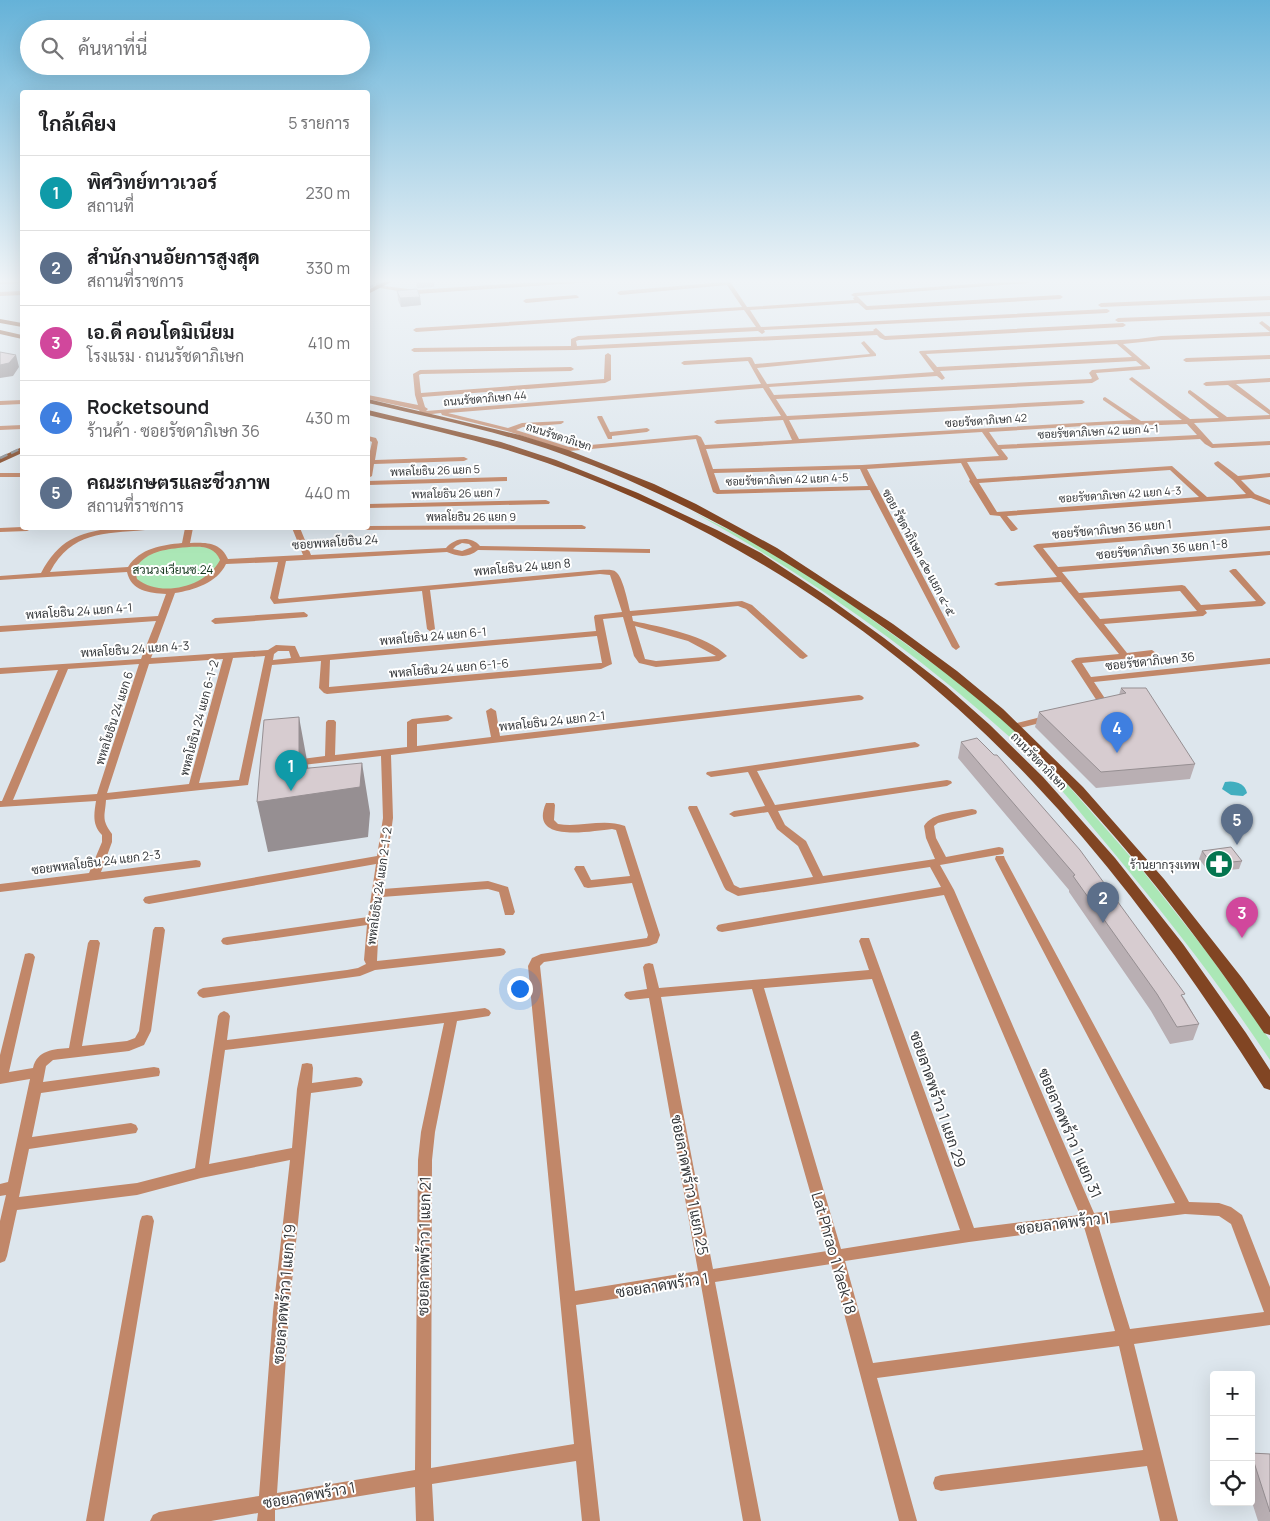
<!DOCTYPE html>
<html lang="th">
<meta charset="utf-8">
<style>
:root{--surface:#fff;--page:#f6f6f6;--text:#202124;--muted:#757577;--line:#e0e0e0;--accent:#057650}
body{margin:0;font-family:Manrope,Sarabun,sans-serif;background:var(--page);color:var(--text)}
.controls{position:absolute;right:15px;bottom:15px;display:grid;overflow:hidden;border-radius:5px;box-shadow:0 5px 20px #0002}
.controls button{width:45px;height:45px;display:grid;place-items:center;padding:0;border:0;border-bottom:1px solid var(--line);background:var(--surface);color:var(--text);font:25px sans-serif}
.you{position:absolute;left:519px;top:988px;width:18px;height:18px;margin:-12px;border:4px solid #fff;border-radius:50%;background:#1a73e8;box-shadow:0 0 0 8px #1a73e833}
.badge{display:grid;place-items:center;width:32px;height:32px;border-radius:50%;background:var(--accent);color:#fff;font-size:16px;font-weight:700}
.pin{position:absolute;translate:-50% -41px;filter:drop-shadow(0 1px 2px #0008)}
.pin::after{content:'';position:absolute;top:26px;width:18px;height:15px;background:inherit;clip-path:polygon(0 0,100% 0,50% 100%)}
.list{margin:0;padding:0;list-style:none}
h2{display:flex;justify-content:space-between;align-items:center;height:65px;margin:0;padding:0 20px;font-size:21px}
h2 small{font-size:16px;font-weight:400;color:var(--muted)}
.list li{display:grid;grid-template-columns:32px 1fr auto;gap:15px;align-items:center;box-sizing:border-box;height:75px;padding:0 20px;border-top:1px solid var(--line)}
.list b{display:block;font-size:19px;white-space:nowrap}
.list p{margin:0;font-size:16px;white-space:nowrap;color:var(--muted)}
.list em{font-size:16px;font-style:normal;color:var(--muted)}
.icon{flex:none;width:28px;height:28px;fill:none;stroke:currentColor;stroke-width:2;stroke-linecap:round;stroke-linejoin:round}
.map{position:relative;flex:none;width:1270px;height:1521px;overflow:hidden}
.search{position:absolute;background:var(--surface);box-shadow:0 5px 20px #0002;left:20px;top:20px;width:350px;height:55px;display:flex;align-items:center;gap:12px;box-sizing:border-box;padding:0 18px;border-radius:28px;color:var(--muted);font-size:19px}
.panel{position:absolute;background:var(--surface);box-shadow:0 5px 20px #0002;left:20px;top:90px;width:350px;height:440px;border-radius:5px}
.map>svg:first-child{display:block}
.green{fill:#abe7b6}
.water{fill:#41aebf}
.lines{fill:none;stroke-linecap:round;stroke-linejoin:round}
.minor{fill:#c18769;fill-rule:evenodd}
.primary{fill:#814523;fill-rule:evenodd}
.rail-far1{stroke:#868c91;stroke-width:2;stroke-dasharray:6 3;stroke-linecap:butt}
.rail{stroke:#868c91;stroke-width:2.5;stroke-dasharray:8 4;stroke-linecap:butt}
.wall{fill:#b9afb3}
.shaded-wall{fill:#968f92}
.building{fill:#d7ccd0;stroke:#968f92}
.labels{text-anchor:middle;dominant-baseline:central;stroke-width:4;stroke-linejoin:round;paint-order:stroke}
.far-street-label{font-size:11px;fill:#35383b;stroke:#fff}
.street-label{font-size:12px;fill:#35383b;stroke:#fff}
.park-label{font-size:12px;fill:#11341a;stroke:#fff}
.poi-label{font-size:12px;fill:#35383b;stroke:#fff;text-anchor:end}
.near-street-label{font-size:15px;fill:#35383b;stroke:#fff}
</style>
<div class="map">
<svg width="1270" height="1521" viewBox="0 0 1270 1521">
<rect width="100%" height="100%" fill="#dde6ed"/>
<path class="green" d="M693 512 755 543 816 579 957 681 1003 720 1066 783 1142 870 1206 951 1270 1040V1060C1221 986 1166 916 1109 847 1078 810 1048 771 1012 739 915 651 807 575 693 512Z
M191 545 219 550 224 560C217 567 211 575 204 581 188 593 159 591 141 586L131 569 153 551Z"/>
<path class="water" d="M1225 782C1234 780 1245 783 1247 793L1243 796 1231 795 1222 789Z"/>
<g class="lines">
<path class="minor" d="M0 280H22V283L0 284Z
M569 280H594L591 282 416 294 374 287 377 285 416 290Z
M723 280H729L747 307 854 300 853 298 855 297 851 295 854 293 1026 280 1028 281V283L857 296 867 306 1060 295 1063 297 1060 299 866 310 858 303 750 310 761 327 1107 309 1110 311 1107 313 764 330 765 332 762 334 758 331 579 340 576 341 577 346 874 331 873 330 876 328 885 336 1123 323 1126 325 1123 327 885 340 880 338 877 335 574 350 414 352 411 350 414 348 571 346V339L578 336 756 327 744 310 416 332 413 330 416 328 742 307 727 285 620 295 617 293 620 291 724 282Z
M22 291V295L0 296V292Z
M576 295 579 297 578 298 526 303 523 301 526 299Z
M1270 296V300L1101 307 1098 305 1101 303Z
M1270 312V316L1118 322 1115 320 1118 318Z
M1262 321 1270 327V332L1260 324 1259 323Z
M1270 332V336L1161 340 1123 344 1150 367V369L1096 373 1099 379 1092 383 776 399 787 416 1082 400 1085 402 1082 404 789 420 799 439 1132 420 1103 400V398L1105 397 1141 421 1182 420 1130 380 1129 379 1132 377 1190 419 1219 418 1188 393V391L1190 390 1227 417 1270 415 1228 385 1206 386 1203 384 1206 382 1270 378V382L1236 384 1270 410V419L1194 423 1213 444 1270 441V445L1212 448 1205 444 1200 439 1001 449 1008 458 1007 460 967 462 977 479 1172 466 1207 497 1246 494 1233 480 1215 465 1214 463 1218 461 1238 476 1270 473V477L1241 480 1255 494 1270 500V505L1251 498 1007 516 1018 529 1014 531H1011L1000 516 990 515 969 481 970 480 961 463 867 469 960 647 956 650 952 647 870 490 717 494 713 492 696 439 570 451 564 453 560 451 562 449 507 431 442 415 441 413 423 415 421 414 419 410 368 399V395L418 405 415 395 413 374 420 370 571 367 574 369 571 371 421 374 419 375 421 393 604 379 605 355 608 353 611 355V380L605 383 422 397 425 407 428 409 426 411 761 384 748 361 684 365 681 363 684 361 750 357 752 358 755 364 870 354 861 343 864 341 876 354V356L757 368 767 384 934 372 919 352 920 351 1138 339 1161 336ZM1117 344 1132 357 937 367 926 354ZM1136 361 1142 366 1092 370 1089 373 1092 378 1091 379 774 395 769 387 937 376 942 380 945 378 940 371ZM763 388 781 416 717 420 714 422 717 424 783 420 792 440 705 445 701 437 697 435 569 447 516 430 523 427 561 424 564 422 563 421 522 423 508 428 448 413ZM1117 424 1161 425 1187 424 1197 435 998 445 989 432ZM982 432 999 456 862 465 713 469 706 449ZM860 469 868 486 720 490 714 473ZM1170 470 1199 497 997 512 979 483Z
M1270 355V359L1186 362 1183 360 1186 358Z
M22 400V404L0 405V401Z
M598 416H602L610 432 647 428 650 430 647 432 612 436V439H608L597 417Z
M22 425V429L0 430V426Z
M368 436 376 438 378 442 375 460 464 457 468 459 464 461 374 464 372 476 368 478V460L372 442 368 440Z
M0 473H22V477H0Z
M504 477H507V481L368 485V481Z
M546 500 550 502 549 504 368 508V504Z
M582 525 586 527 585 529 360 530 356 528H368V526Z
M1270 526V530L1043 548 1058 567 1270 551V555L1062 572 1079 593 1182 585 1185 586 1201 605 1256 601 1229 571 1233 569H1236L1266 603 1262 606 1205 610 1207 613 1203 616 1104 624 1127 653 1152 650 1156 653 1152 656 1082 663 1091 677 1270 658V664L1094 682 1108 703 1097 709 1092 706 1097 701 1071 661 1076 658 1119 654 1061 582 998 586 994 584 998 582 1057 577 1033 546 1037 544ZM1180 591 1197 611 1100 619 1083 598Z
M22 527 31 529 27 531 0 532V528Z
M113 528H149L145 530C103 534 72 531 50 572L128 567C140 548 162 545 182 543L185 528H193L190 543C207 542 221 543 228 559L303 555 292 528H300L311 555 446 548C454 538 471 535 480 546L647 549H650V553L478 550C468 558 458 557 447 552L286 561 278 598 279 599 600 570C605 570 613 569 616 572 623 577 628 603 630 611L742 601 752 605 808 656 803 659 800 658 746 609 738 606 632 616 633 621C661 627 707 635 727 656L719 661 656 667 639 663 634 656 623 617 603 619 612 664 601 669 327 694 324 693 319 688 321 661 272 665 248 785 106 800C105 817 101 819 112 834V842L101 872 196 860 200 861 201 864 200 867 0 892V884L89 873 102 842V835C92 825 94 814 96 801L0 807V801H2L58 670 0 674V668L141 659 156 621 0 632V626L158 616 166 594C149 593 131 591 127 572L0 580V576L41 573C59 540 77 533 113 528ZM462 543 469 544 472 547 462 551 453 549 456 546ZM178 548C194 547 213 543 220 560 206 587 161 598 137 579L135 569C145 553 161 550 178 548ZM278 562 270 598 274 604 422 591 427 629 431 632 435 629 430 590 600 574 610 575 622 612 595 615 594 617 596 631 300 657 295 646 276 645 268 650 151 658 175 593C194 590 217 583 226 564ZM635 626 688 641 716 656 656 661 645 659ZM597 636 602 663H600L329 687 330 660ZM278 651H289L291 658 273 660 274 654ZM265 656 239 780 199 783 233 658ZM223 659 189 784 107 793 149 664ZM139 664 97 794 13 800 68 669Z
M304 612 308 615 307 617 215 624 211 621 215 618Z
M859 695 862 696 864 698 862 700 391 755 393 818 383 889 488 881 508 887 515 912 513 915H505L499 892 488 889 382 897 379 920 377 961 500 948 504 949 506 952 504 955 500 956 375 970 360 976 203 998 199 996 197 993 199 990 203 988 347 970 358 968 366 964 364 960 367 925 227 945 223 944 221 941 223 938 227 937 368 917 376 864 149 904 145 903 143 900 145 897 149 896 377 856 383 818 381 756 294 766 289 763 294 760 325 756 326 722 328 720H334L336 722 335 755 407 747V722L412 719 448 715 453 718 448 721 417 724V746L491 737 486 711 491 708 496 711 500 736Z
M1049 715 1052 716 1054 718 1052 720 1016 729 1011 726 1013 724Z
M915 742 920 745 918 747 757 771 775 805 947 780 951 781 952 783 947 786 778 811 785 825 806 841 823 876 935 859 926 838 924 826C933 812 956 812 972 809L976 810 977 812 976 814 938 823 934 826 936 838 946 857 999 847 1003 848 1004 851 1003 854 940 865 954 890 1094 1213 1175 1203 995 859 996 856H1004L1005 859 1189 1202 1219 1203 1231 1207 1242 1215 1270 1287V1325L1134 1344 1178 1521H1160L1147 1466 941 1491 935 1489 933 1483 935 1477 941 1475 1143 1450 1119 1346 877 1378 917 1521H899L831 1264 715 1282 761 1521H743L701 1285 576 1305 600 1521H582L576 1461 432 1484 434 1521H416L415 1487 275 1510V1521H257L258 1513 211 1521H150L153 1515 159 1512 259 1496 273 1312 290 1160 201 1178 137 1195 17 1210 7 1256 5 1261 0 1263V1221L6 1195 0 1196V1184L8 1182 30 1079 0 1084V1055L25 954 29 953 33 954 35 957 9 1072 33 1068C37 1050 54 1049 69 1048L88 943 90 940H98L100 943 82 1046 127 1041 135 1038 139 1031 153 930 155 927H163L165 930 151 1031 144 1045 129 1051 53 1060 46 1066 43 1082 154 1067 159 1068 160 1072 159 1076 41 1093 32 1137 131 1123 136 1125 138 1129 136 1133 29 1149 19 1197 137 1183 195 1168 218 1016 220 1013 224 1011 228 1013 230 1016 227 1040 485 1008 489 1010 491 1013 489 1016 457 1021 435 1132 432 1160 431 1468 574 1444 528 966 532 958 541 954 647 938 648 935 632 883 588 888 584 887 574 869 576 866H584L591 880 630 876 616 830 612 829C591 831 528 844 546 803H554L555 805 554 820 558 824C580 828 603 818 625 826L660 935 657 943 649 946 544 962 540 966 575 1291 698 1271 649 998 630 1000 626 998 624 995 626 992 647 989 643 967 645 964 649 963 653 964 659 988 869 970 859 941 861 938H869L974 1228 1080 1215 944 895 722 932 718 931 716 928 718 925 722 924 941 887 930 867 738 896 726 890 724 887 688 808 689 806H697L734 885 740 888 813 877 798 846 777 829 768 812 734 817 729 814 734 811 765 806 748 772 711 777 706 774 707 772ZM872 979 960 1230 841 1249 764 988ZM752 989 827 1251 713 1269 661 997ZM444 1023 421 1132 418 1160 415 1470 277 1493 289 1312 311 1093 356 1087 361 1086 363 1082 361 1078 356 1077 312 1083 313 1068 312 1064 307 1063 302 1064 297 1089 292 1148 209 1164 225 1050ZM1185 1214 1219 1216 1231 1224 1264 1312 1130 1329 1098 1225ZM1084 1227 1115 1331 873 1363 845 1261 969 1242Z
M147 1215 152 1216 154 1221 104 1521H86L140 1221 142 1216Z"/>
<path class="primary" d="M387 280H395L368 294V290Z
M0 319 22 323V327L0 323Z
M0 330 22 335V339L0 334Z
M368 399 520 435 568 450 654 484 696 504 777 548 893 624 957 671 1003 709 1083 787 1164 879 1242 978 1270 1017V1035L1264 1033C1196 933 1119 834 1032 748 982 699 926 657 869 617 773 550 670 492 559 453 497 431 432 418 368 403Z
M368 410 501 442 556 460 638 493 717 530 761 553 823 594 884 638 946 686 990 725 1043 777 1115 858 1183 944 1246 1033 1270 1070V1090L1264 1088C1195 980 1121 875 1033 782 899 640 732 528 547 463 488 442 428 429 368 415Z
M22 447V453L0 463V457Z"/>
<path class="rail-far1" d="M368 288 386 280"/>
<path class="rail" d="M0 458 22 448"/>
</g>
<path class="wall" d="M416 280H434V287L417 288Z
M397 291 420 297 421 305 401 307 398 300Z
M1121 688 1195 764 1190 779 1096 788 1035 727 1039 712 1119 695Z
M961 742 1184 998 1199 1024 1193 1040 1170 1044 1151 1011 1069 892V890L958 758Z
M1202 851 1242 861 1239 869 1209 872 1199 859Z
M1251 1453 1270 1454V1521H1258L1251 1499Z"/>
<path class="shaded-wall" d="M420 297 421 305 401 307 400 298Z
M16 355 19 367 13 376 0 378V365Z
M299 717 308 766V794L362 763 370 813 368 837 268 852 257 802Z"/>
<path class="building" d="M417 289 420 297 400 298 397 291Z
M0 352 16 355 9 363 0 365Z
M1121 688H1146L1195 764 1101 772 1039 712 1126 693Z
M299 717V769L362 763 360 787 257 802 264 720Z
M977 738 994 755H997L1080 850 1185 994 1181 995 1199 1024 1177 1027 1157 994 1073 876 1075 875 961 742Z
M1231 847 1242 861 1212 864 1202 851Z
M1251 1453 1270 1454V1512Z"/>
<linearGradient id="sky" x2="0" y2="1"><stop stop-color="#65b2d8"/><stop offset="0.57" stop-color="#f0f4f7"/><stop offset="1" stop-color="#f0f4f7" stop-opacity="0"/></linearGradient>
<rect width="1270" height="493" fill="url(#sky)"/>
<defs>
<g id="pharmacy-disc" transform="scale(1.4375)"><circle r="9.5" fill="#057650" stroke="#fff"/><path d="M-2-6h4v4h4v4h-4v4h-4v-4h-4v-4h4Z" fill="#fff"/></g>
</defs>
<g fill-rule="evenodd">
<use href="#pharmacy-disc" x="1219" y="864"/>
</g>
<g class="labels">
<g class="far-street-label">
<text transform="translate(485 398) rotate(-5)">ถนนรัชดาภิเษก 44</text>
<text transform="translate(986 420) rotate(-4)">ซอยรัชดาภิเษก 42</text>
<text transform="translate(1098 431) rotate(-3)">ซอยรัชดาภิเษก 42 แยก 4-1</text>
<text transform="translate(559 436) rotate(18)">ถนนรัชดาภิเษก</text>
<text transform="translate(435 470) rotate(-2)">พหลโยธิน 26 แยก 5</text>
<text transform="translate(787 479) rotate(-2)">ซอยรัชดาภิเษก 42 แยก 4-5</text>
<text transform="translate(456 493) rotate(-1)">พหลโยธิน 26 แยก 7</text>
<text transform="translate(1120 494) rotate(-4)">ซอยรัชดาภิเษก 42 แยก 4-3</text>
<text x="471" y="516">พหลโยธิน 26 แยก 9</text>
</g>
<g class="street-label">
<text transform="translate(1112 529) rotate(-5)">ซอยรัชดาภิเษก 36 แยก 1</text>
<text transform="translate(335 542) rotate(-4)">ซอยพหลโยธิน 24</text>
<text transform="translate(1162 549) rotate(-5)">ซอยรัชดาภิเษก 36 แยก 1-8</text>
<text transform="translate(919 552) rotate(62)">ซอย รัชดาภิเษก ๔๒ แยก ๔-๕</text>
<text transform="translate(522 567) rotate(-5)">พหลโยธิน 24 แยก 8</text>
<text transform="translate(79 611) rotate(-4)">พหลโยธิน 24 แยก 4-1</text>
<text transform="translate(433 636) rotate(-5)">พหลโยธิน 24 แยก 6-1</text>
<text transform="translate(135 649) rotate(-4)">พหลโยธิน 24 แยก 4-3</text>
<text transform="translate(1150 661) rotate(-6)">ซอยรัชดาภิเษก 36</text>
<text transform="translate(449 668) rotate(-5)">พหลโยธิน 24 แยก 6-1-6</text>
<text transform="translate(114 718) rotate(-72)">พหลโยธิน 24 แยก 6</text>
<text transform="translate(199 718) rotate(-75)">พหลโยธิน 24 แยก 6-1-2</text>
<text transform="translate(552 721) rotate(-6)">พหลโยธิน 24 แยก 2-1</text>
<text transform="translate(1039 761) rotate(46)">ถนนรัชดาภิเษก</text>
<text transform="translate(96 862) rotate(-7)">ซอยพหลโยธิน 24 แยก 2-3</text>
<text transform="translate(379 886) rotate(-82)">พหลโยธิน 24 แยก 2-1-2</text>
</g>
<g class="park-label">
<text x="173" y="569">สวนวงเวียนซ.24</text>
</g>
<g class="poi-label">
<text x="1200" y="864">ร้านยากรุงเทพ</text>
</g>
<g class="near-street-label">
<text transform="translate(938 1099) rotate(71)">ซอยลาดพร้าว 1 แยก 29</text>
<text transform="translate(1070 1133) rotate(67)">ซอยลาดพร้าว 1 แยก 31</text>
<text transform="translate(690 1185) rotate(79)">ซอยลาดพร้าว 1 แยก 25</text>
<text transform="translate(1063 1223) rotate(-7)">ซอยลาดพร้าว 1</text>
<text transform="translate(424 1246) rotate(-89)">ซอยลาดพร้าว 1 แยก 21</text>
<text transform="translate(834 1253) rotate(74)">Lat Phrao 1 Yaek 18</text>
<text transform="translate(662 1285) rotate(-9)">ซอยลาดพร้าว 1</text>
<text transform="translate(284 1294) rotate(-85)">ซอยลาดพร้าว 1 แยก 19</text>
<text transform="translate(309 1495) rotate(-10)">ซอยลาดพร้าว 1</text>
</g>
</g>
</svg>
<div class="controls">
<button>+</button>
<button>−</button>
<button><svg class="icon" aria-label="locate" viewBox="0 0 24 24"><circle cx="12" cy="12" r="6"/><path d="M12 2v4M12 18v4M2 12h4M18 12h4"/></svg></button>
</div>
<div class="you"></div>
<div class="pin badge" style="left:291px;top:791px;background:#0f9aa8">1</div>
<div class="pin badge" style="left:1103px;top:923px;background:#5c6f8a">2</div>
<div class="pin badge" style="left:1242px;top:938px;background:#d1479c">3</div>
<div class="pin badge" style="left:1117px;top:753px;background:#3f7fe0">4</div>
<div class="pin badge" style="left:1237px;top:845px;background:#5c6f8a">5</div>
<div class="search"><svg class="icon" aria-label="search" viewBox="0 0 24 24"><circle cx="10" cy="10" r="6"/><path d="M15 15l6 6"/></svg>ค้นหาที่นี่</div>
<section class="panel">
<h2>ใกล้เคียง<small>5 รายการ</small></h2>
<ul class="list">
<li><span class="badge" style="background:#0f9aa8">1</span><div><b>พิศวิทย์ทาวเวอร์</b><p>สถานที่</p></div><em>230 m</em></li>
<li><span class="badge" style="background:#5c6f8a">2</span><div><b>สำนักงานอัยการสูงสุด</b><p>สถานที่ราชการ</p></div><em>330 m</em></li>
<li><span class="badge" style="background:#d1479c">3</span><div><b>เอ.ดี คอนโดมิเนียม</b><p>โรงแรม · ถนนรัชดาภิเษก</p></div><em>410 m</em></li>
<li><span class="badge" style="background:#3f7fe0">4</span><div><b>Rocketsound</b><p>ร้านค้า · ซอยรัชดาภิเษก 36</p></div><em>430 m</em></li>
<li><span class="badge" style="background:#5c6f8a">5</span><div><b>คณะเกษตรและชีวภาพ</b><p>สถานที่ราชการ</p></div><em>440 m</em></li>
</ul>
</section>
</div>
